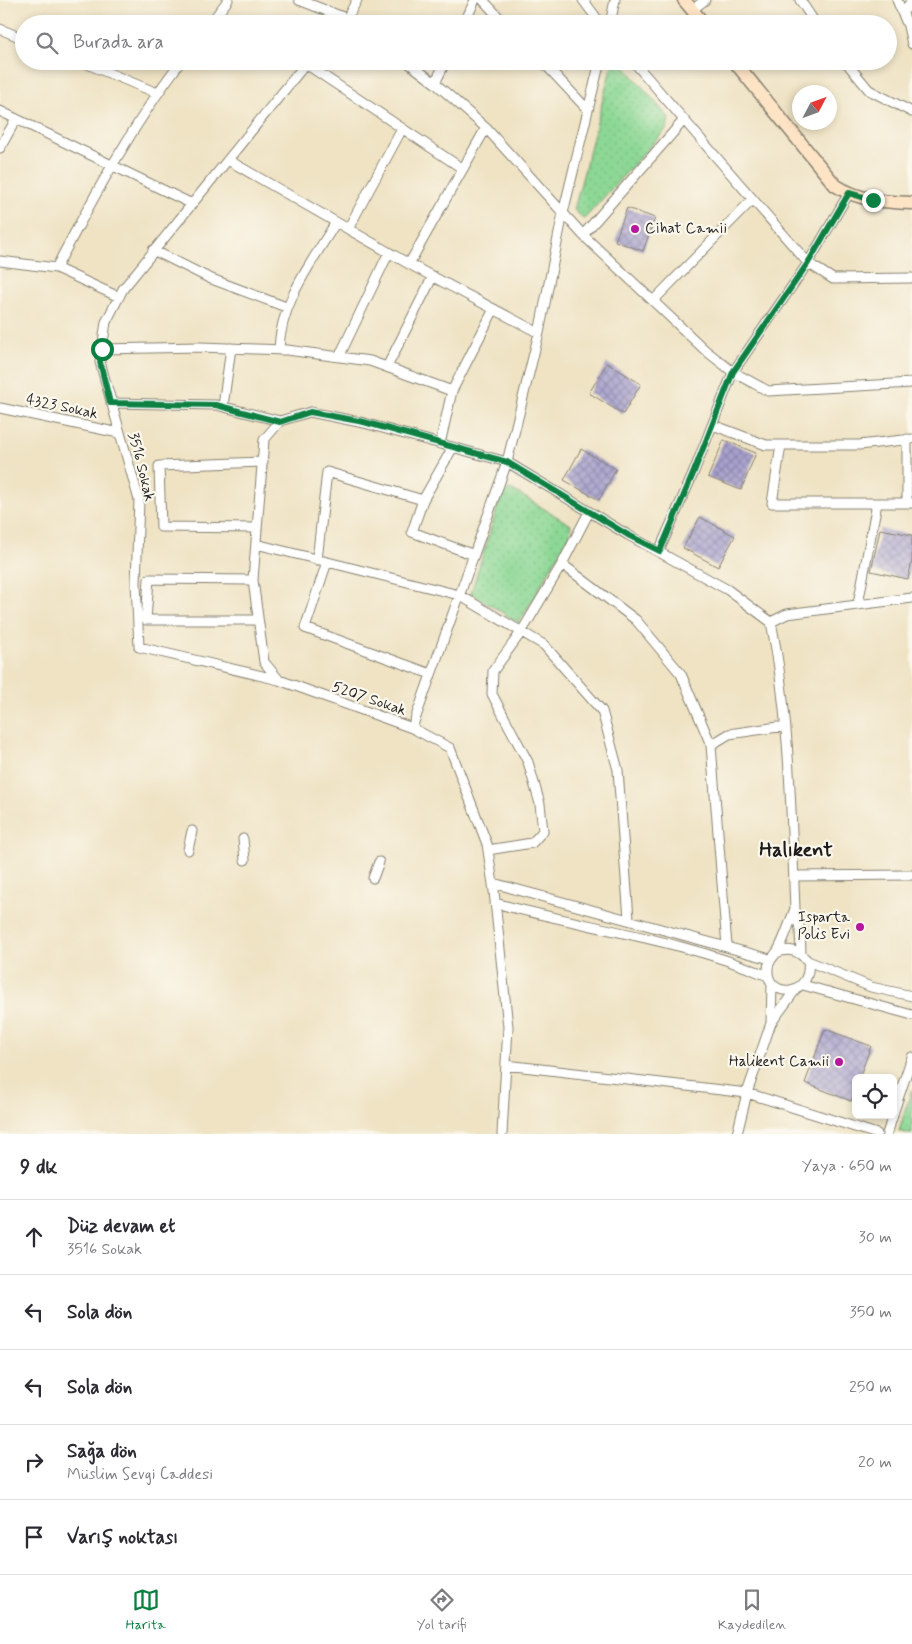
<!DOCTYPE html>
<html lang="tr">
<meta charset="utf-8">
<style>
:root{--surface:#fff;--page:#f7f7f7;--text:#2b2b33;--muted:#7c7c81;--line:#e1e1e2;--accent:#0b8043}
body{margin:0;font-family:Mynerve,sans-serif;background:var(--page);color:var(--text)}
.controls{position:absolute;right:15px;bottom:15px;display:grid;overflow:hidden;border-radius:8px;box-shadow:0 2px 8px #0003}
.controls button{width:45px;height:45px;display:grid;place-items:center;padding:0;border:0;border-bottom:1px solid var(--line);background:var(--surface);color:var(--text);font:25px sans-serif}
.compass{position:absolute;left:792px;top:85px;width:45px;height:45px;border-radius:50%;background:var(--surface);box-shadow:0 2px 8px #0003;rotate:49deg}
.stop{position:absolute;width:15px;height:15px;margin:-11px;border:4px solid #0b8043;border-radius:50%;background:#fff}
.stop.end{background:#0b8043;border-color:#fff;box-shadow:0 1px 5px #0008}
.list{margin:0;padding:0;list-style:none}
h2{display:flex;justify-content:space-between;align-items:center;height:65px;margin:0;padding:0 20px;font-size:21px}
h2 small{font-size:16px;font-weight:400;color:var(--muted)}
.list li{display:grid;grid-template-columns:32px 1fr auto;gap:15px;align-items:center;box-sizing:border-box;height:75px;padding:0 20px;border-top:1px solid var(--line)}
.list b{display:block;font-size:19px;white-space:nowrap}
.list p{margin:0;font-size:16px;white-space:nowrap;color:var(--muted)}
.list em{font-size:16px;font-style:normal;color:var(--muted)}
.icon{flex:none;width:28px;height:28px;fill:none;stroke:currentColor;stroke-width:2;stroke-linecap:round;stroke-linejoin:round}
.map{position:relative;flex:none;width:912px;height:1134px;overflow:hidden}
.search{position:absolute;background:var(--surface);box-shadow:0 2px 8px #0003;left:15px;right:15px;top:15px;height:55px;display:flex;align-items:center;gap:12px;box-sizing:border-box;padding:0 18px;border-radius:28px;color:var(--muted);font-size:19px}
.sheet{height:440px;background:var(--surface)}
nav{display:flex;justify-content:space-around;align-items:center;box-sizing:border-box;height:70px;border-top:1px solid var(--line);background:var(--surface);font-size:14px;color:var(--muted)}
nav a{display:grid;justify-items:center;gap:2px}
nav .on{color:var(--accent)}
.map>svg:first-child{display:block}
.park{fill:url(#park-dots);stroke:#547a58}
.building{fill:url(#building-cross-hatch)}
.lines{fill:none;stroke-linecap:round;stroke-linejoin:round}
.street-casing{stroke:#868070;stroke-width:11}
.secondary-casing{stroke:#868070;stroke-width:15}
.street{stroke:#fff;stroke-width:9}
.secondary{stroke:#fee4c5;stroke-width:12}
.route{stroke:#0b8043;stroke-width:6}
.poi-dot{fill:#b5179e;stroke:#fbf7ec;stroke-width:2}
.labels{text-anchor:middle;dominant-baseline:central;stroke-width:4.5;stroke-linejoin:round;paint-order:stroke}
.poi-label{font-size:15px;fill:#1c1c1c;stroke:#fbf7ec;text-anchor:end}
.street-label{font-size:15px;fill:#1c1c1c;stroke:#fbf7ec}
.district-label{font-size:20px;font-weight:bold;fill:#1c1c1c;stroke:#fbf7ec}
</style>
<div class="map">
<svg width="912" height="1134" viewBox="0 0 912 1134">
<defs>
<pattern id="park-dots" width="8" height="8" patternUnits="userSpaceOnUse" patternTransform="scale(1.25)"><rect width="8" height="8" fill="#8dd895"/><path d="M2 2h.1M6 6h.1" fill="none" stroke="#79b980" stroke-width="1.8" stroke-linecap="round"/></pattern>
<pattern id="building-cross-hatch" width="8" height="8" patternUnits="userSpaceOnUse" patternTransform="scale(1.25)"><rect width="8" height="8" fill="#a7a1cd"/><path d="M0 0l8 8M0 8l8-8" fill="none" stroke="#8782a6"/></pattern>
</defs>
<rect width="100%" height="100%" fill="#fbf7ec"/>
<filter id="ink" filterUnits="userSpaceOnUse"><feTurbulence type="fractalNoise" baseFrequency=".02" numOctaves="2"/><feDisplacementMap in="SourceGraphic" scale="10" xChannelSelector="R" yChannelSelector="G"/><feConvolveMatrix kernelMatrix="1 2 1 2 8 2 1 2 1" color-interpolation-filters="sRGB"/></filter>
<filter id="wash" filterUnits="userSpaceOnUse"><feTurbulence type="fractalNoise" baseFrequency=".0096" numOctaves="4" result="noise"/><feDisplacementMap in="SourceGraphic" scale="20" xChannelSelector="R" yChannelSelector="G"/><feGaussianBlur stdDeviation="1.12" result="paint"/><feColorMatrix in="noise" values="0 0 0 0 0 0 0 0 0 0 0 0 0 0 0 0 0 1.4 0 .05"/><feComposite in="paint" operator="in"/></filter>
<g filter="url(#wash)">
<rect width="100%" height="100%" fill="#efe3c4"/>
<path class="park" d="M613 61H620L669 118 667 128 584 219 574 210Z
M511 489 571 525 570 535 519 623 471 593 501 496Z
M912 1089V1134H910L899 1131Z"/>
<g id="blocks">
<path class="building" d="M627 208 655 218 643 251 615 241Z
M607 363 641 384 623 414 589 393Z
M724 440 756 453 741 490 708 477Z
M581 449 616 469 599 500 564 480Z
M700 517 735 536 718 567 683 548Z
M880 529 912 535V561L908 579 871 571Z
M825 1029 871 1046 859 1078H856V1087L851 1101 805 1083Z"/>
</g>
</g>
<g filter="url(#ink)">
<use href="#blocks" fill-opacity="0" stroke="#868070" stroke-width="1"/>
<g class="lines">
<g class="street-casing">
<path id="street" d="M299 0 348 19 355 24
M483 0 505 24
M583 0 601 24
M800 0 816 24
M897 0 908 26 912 44
M692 10 705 0
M902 13 912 1
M210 24 228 0
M344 24 357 0
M464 24 475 0
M610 24 615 0
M0 29 24 39
M80 61 157 93
M406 61 435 83 486 128 583 235 705 350 733 372 768 391 912 383
M542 61 588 110
M633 61 808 263 833 279 912 278
M845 61 869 90 912 112
M306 64 463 169
M435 83 446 61
M0 111 192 204 308 61
M0 148 16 119
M228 160 409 264 539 333
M192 204 123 289 106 322 100 362 139 500 136 583 139 647 279 680 412 728 450 748 487 844 494 891 508 1027 502 1134
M348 229 402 129
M583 235 684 120
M153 250 209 278 286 307
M0 261 56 268 119 297
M409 264 486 128
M56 268C94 196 132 126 181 61
M653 301 752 200
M102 349 200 347 287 350 370 361 452 391
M279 350C280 302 313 261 336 222
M339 357 389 252
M387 367 433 276
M111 403 216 405 280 421
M223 406 231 348
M0 408 119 433
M713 425 766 445H859L912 439
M440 444 452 391 494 309
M781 445 772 503H912
M453 447 423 500 412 532 474 555
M907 503V439
M257 528 161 527 159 466 263 462
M256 544 459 595 544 645 602 711 618 770 629 919
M659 551 693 474 733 372 808 263 849 193
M317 560 327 472 423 500
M327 562 305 628 431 674
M562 564 636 620 681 674 711 745 727 946
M253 580 149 579 146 620H258
M858 604 877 503
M771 622 787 614 912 598
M279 680 264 662 253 580 264 440 280 421 310 412 364 423 507 462 628 535 728 590 771 622C790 716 791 813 795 909L800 929 801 954
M412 728 507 462 539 333 563 213 600 61
M711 745 729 734 785 726
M243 839 245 860
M188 850 192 831
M488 850 532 843 543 831 540 804 528 762 492 694 493 671 522 631 562 564 589 512
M794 876 912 875
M373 878 379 862
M493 883 770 959
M495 903C586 928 681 939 768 976
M776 953C790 947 798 951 808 961 813 998 766 999 768 969 768 961 773 958 777 952 785 939 789 923 795 909
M808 961 871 987 912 996
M803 985 912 1015
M771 1023 772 983
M506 1065 747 1093 877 1134
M893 1114 912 1057
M737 1134 747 1093 771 1023 796 989
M887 1134 893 1115"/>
</g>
<g class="secondary-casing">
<path id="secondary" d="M684 0 704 24
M734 61 835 185C859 201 885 202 912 203"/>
</g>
<use href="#street" class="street"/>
<use href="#secondary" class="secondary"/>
</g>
</g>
<g class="lines" filter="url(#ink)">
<path class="route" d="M102 349 100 362 110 403 216 405 280 422 310 412 364 422 507 462 628 535 660 551 693 474 733 372 808 263 849 193 873 200"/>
</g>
<g class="poi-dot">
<circle cx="635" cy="229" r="5"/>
<circle cx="860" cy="927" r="5"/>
<circle cx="839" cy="1062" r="5"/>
</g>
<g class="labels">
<g class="poi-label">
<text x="645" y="229" text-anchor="start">Cihat Camii</text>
<text x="850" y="918">Isparta<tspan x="850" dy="17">Polis Evi</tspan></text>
<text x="829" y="1062">Halikent Camii</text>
</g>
<g class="street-label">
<text transform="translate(62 407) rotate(12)">4323 Sokak</text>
<text transform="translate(141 467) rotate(76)">3516 Sokak</text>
<text transform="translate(369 699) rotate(19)">5207 Sokak</text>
</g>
<g class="district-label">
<text x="796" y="850">Halıkent</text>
</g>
</g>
</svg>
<div class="controls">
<button><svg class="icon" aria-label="locate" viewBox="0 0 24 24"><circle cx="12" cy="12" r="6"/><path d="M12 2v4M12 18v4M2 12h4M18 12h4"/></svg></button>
</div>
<svg class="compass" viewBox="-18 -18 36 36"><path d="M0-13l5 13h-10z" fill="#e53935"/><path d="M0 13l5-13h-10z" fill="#7c7c81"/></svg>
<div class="stop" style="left:102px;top:349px"></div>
<div class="stop end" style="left:873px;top:200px"></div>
<div class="search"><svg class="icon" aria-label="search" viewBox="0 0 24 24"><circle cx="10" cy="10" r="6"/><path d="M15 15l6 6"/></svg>Burada ara</div>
</div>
<section class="sheet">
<h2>9 dk<small>Yaya · 650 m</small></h2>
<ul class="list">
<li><svg class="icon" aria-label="ahead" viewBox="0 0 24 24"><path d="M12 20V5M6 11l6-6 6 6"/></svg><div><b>Düz devam et</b><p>3516 Sokak</p></div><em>30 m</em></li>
<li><svg class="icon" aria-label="left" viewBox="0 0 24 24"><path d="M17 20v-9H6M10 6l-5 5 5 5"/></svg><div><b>Sola dön</b></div><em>350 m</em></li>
<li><svg class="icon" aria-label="left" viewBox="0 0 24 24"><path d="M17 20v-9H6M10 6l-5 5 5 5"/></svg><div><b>Sola dön</b></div><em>250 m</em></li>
<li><svg class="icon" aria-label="right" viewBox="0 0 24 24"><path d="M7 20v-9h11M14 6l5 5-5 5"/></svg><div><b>Sağa dön</b><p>Müslim Sevgi Caddesi</p></div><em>20 m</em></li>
<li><svg class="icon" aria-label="arrive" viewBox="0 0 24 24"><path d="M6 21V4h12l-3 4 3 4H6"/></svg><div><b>Varış noktası</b></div></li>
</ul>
</section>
<nav>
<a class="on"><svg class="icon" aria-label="map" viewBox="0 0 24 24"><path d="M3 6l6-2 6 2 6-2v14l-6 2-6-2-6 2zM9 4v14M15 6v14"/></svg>Harita</a>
<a><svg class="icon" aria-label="directions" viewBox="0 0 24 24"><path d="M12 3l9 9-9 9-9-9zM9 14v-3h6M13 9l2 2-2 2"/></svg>Yol tarifi</a>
<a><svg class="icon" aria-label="saved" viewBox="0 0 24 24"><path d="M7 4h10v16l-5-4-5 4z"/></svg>Kaydedilen</a>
</nav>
